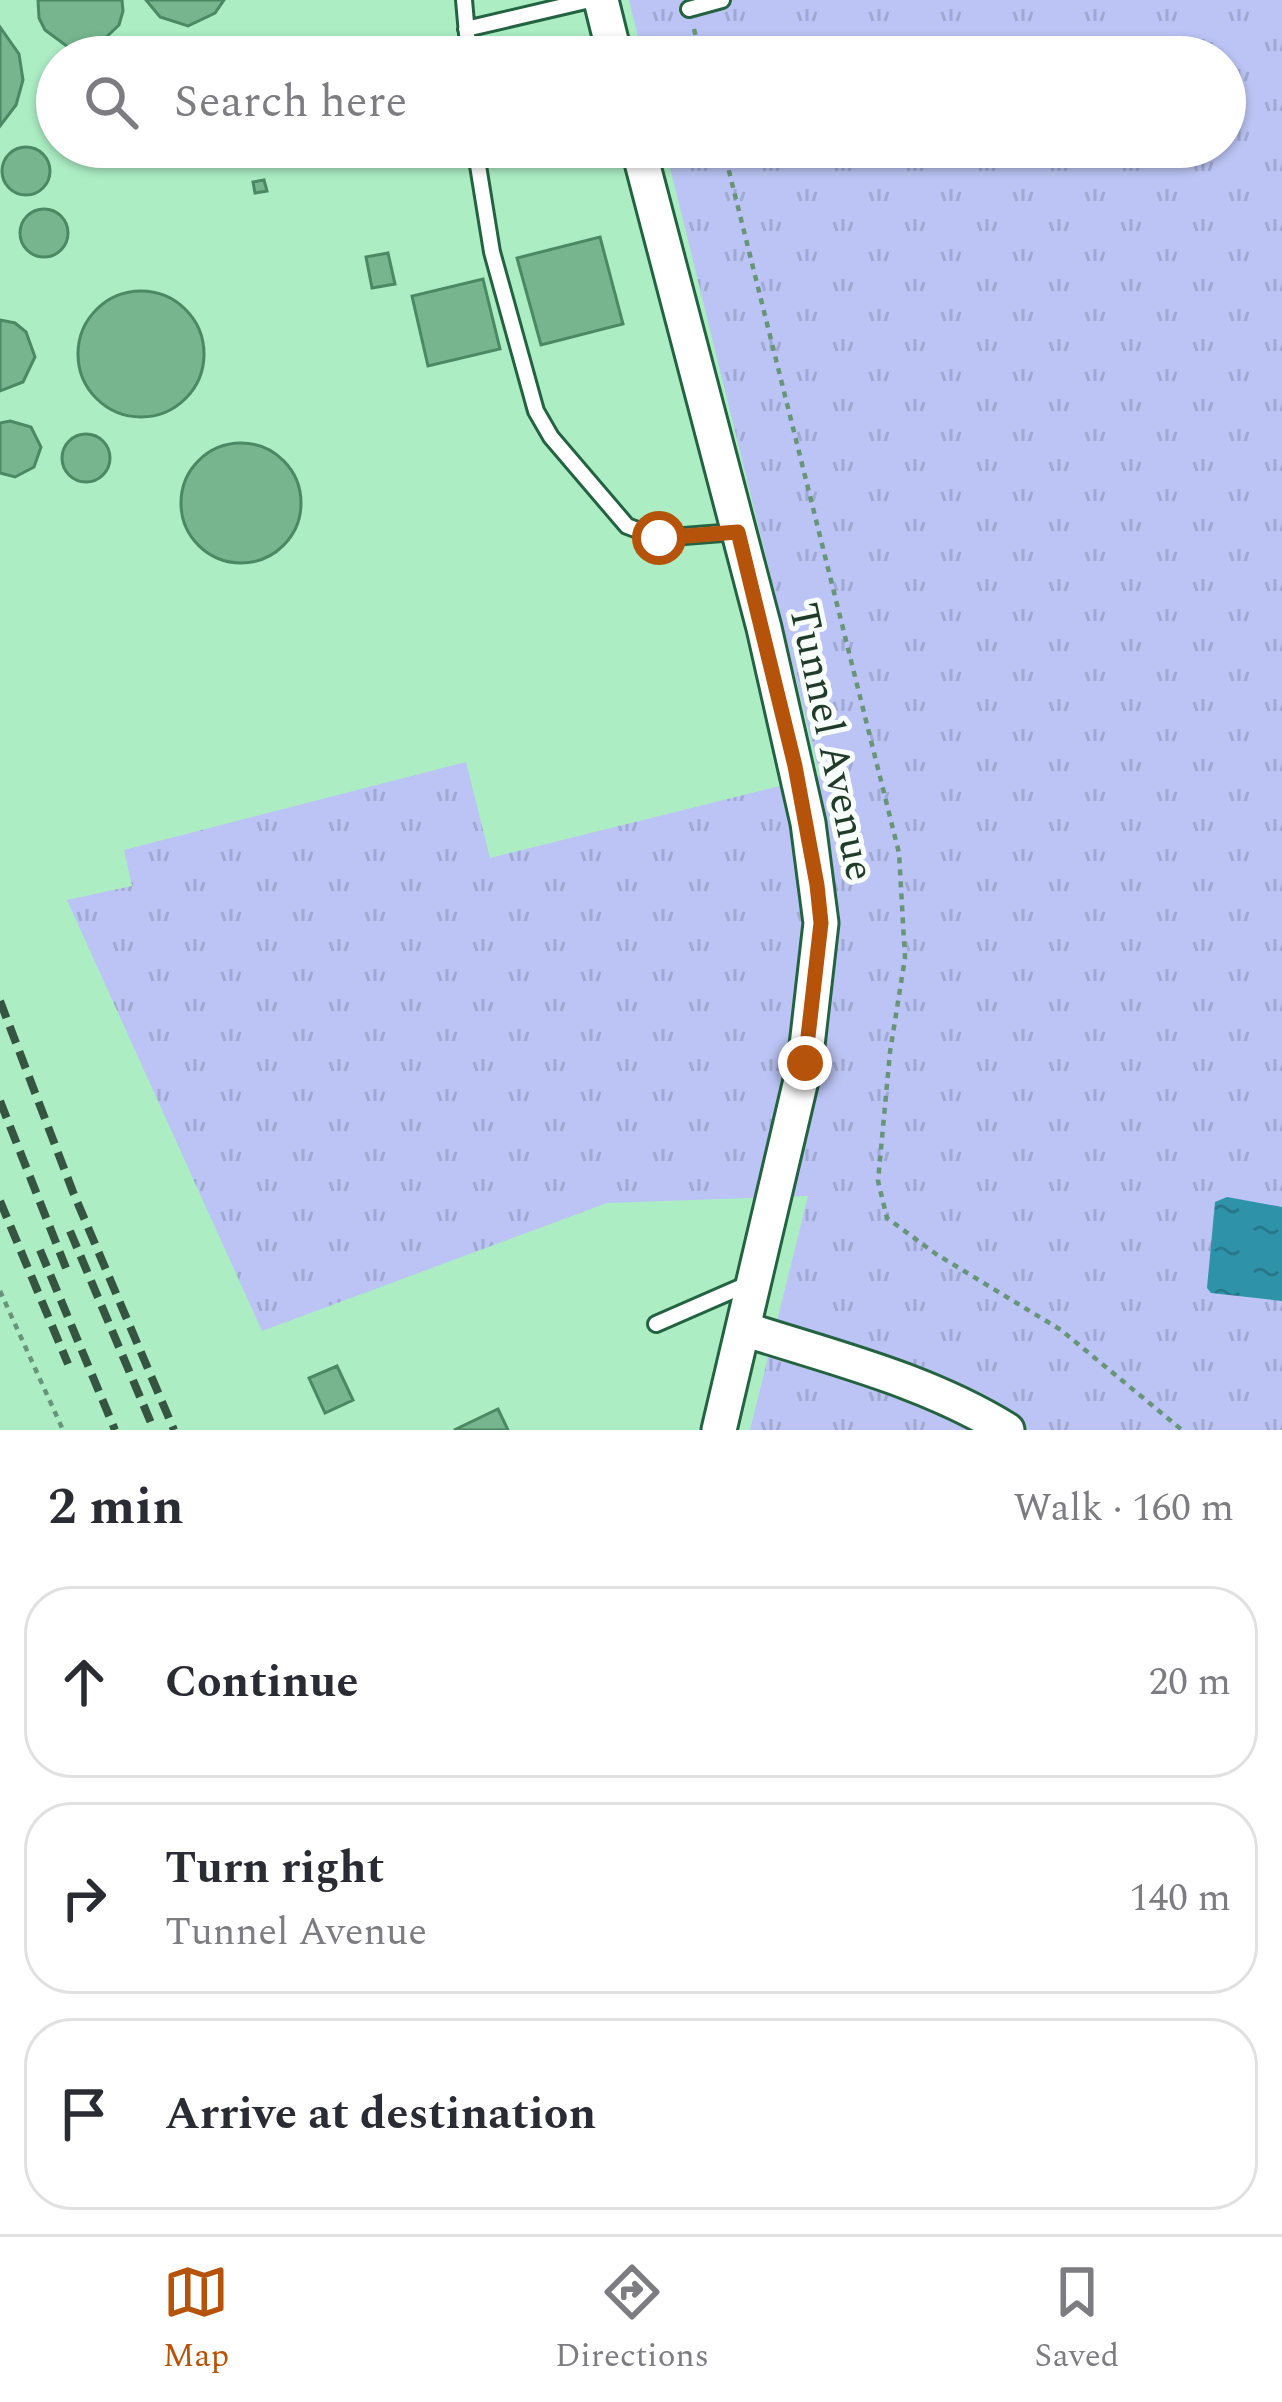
<!DOCTYPE html>
<meta charset="utf-8">
<style>
:root{--surface:#fff;--page:#f2f2f3;--text:#2b2b33;--muted:#7c7c81;--line:#e1e1e2;--accent:#b45309}
body{margin:0;font-family:Spectral,serif;background:var(--page);color:var(--text)}
.stop{position:absolute;width:36px;height:36px;margin:-27px;border:9px solid #b45309;border-radius:50%;background:#fff}
.stop.end{background:#b45309;border-color:#fff;box-shadow:0 3px 12px #0008}
.list{margin:0;padding:0;list-style:none}
h2{display:flex;justify-content:space-between;align-items:center;height:156px;margin:0;padding:0 48px;font-size:51px}
h2 small{font-size:39px;font-weight:400;color:var(--muted)}
.list li{display:grid;grid-template-columns:78px 1fr auto;gap:36px;align-items:center;box-sizing:border-box;height:192px;margin:0 24px 24px;padding:0 24px;border:3px solid var(--line);border-radius:48px}
.list b{display:block;font-size:45px;white-space:nowrap}
.list p{margin:0;font-size:39px;white-space:nowrap;color:var(--muted)}
.list em{font-size:39px;font-style:normal;color:var(--muted)}
.icon{flex:none;width:66px;height:66px;fill:none;stroke:currentColor;stroke-width:2;stroke-linecap:round;stroke-linejoin:round}
.map{position:relative;flex:none;width:1282px;height:1430px;overflow:hidden}
.search{position:absolute;background:var(--surface);box-shadow:0 3px 9px #0004;left:36px;right:36px;top:36px;height:132px;display:flex;align-items:center;gap:30px;box-sizing:border-box;padding:0 42px;border-radius:66px;color:var(--muted);font-size:45px}
.sheet{height:804px;background:var(--surface)}
nav{display:flex;justify-content:space-around;align-items:center;box-sizing:border-box;height:168px;border-top:3px solid var(--line);background:var(--surface);font-size:33px;color:var(--muted)}
nav a{display:grid;justify-items:center;gap:6px}
nav .on{color:var(--accent)}
.map>svg:first-child{display:block}
.grass{fill:url(#grass-tufts)}
.water{fill:url(#water-ripples)}
.building{fill:#76b58e;stroke:#4b8964;stroke-width:3}
.lines{fill:none;stroke-linecap:round;stroke-linejoin:round}
.service-casing{stroke:#246341;stroke-width:20}
.tertiary-casing{stroke:#246341;stroke-width:39}
.path{stroke:#679579;stroke-width:4.5;stroke-dasharray:6 6;stroke-linecap:butt}
.service{stroke:#fff;stroke-width:14}
.tertiary{stroke:#fff;stroke-width:33}
.rail{stroke:#355541;stroke-width:8;stroke-dasharray:18 9;stroke-linecap:butt}
.route{stroke:#b45309;stroke-width:15}
.labels{text-anchor:middle;dominant-baseline:central;stroke-width:10;stroke-linejoin:round;paint-order:stroke}
.street-label{font-size:42px;fill:#213b2b;stroke:#f8fefa}
</style>
<div class="map">
<svg width="1282" height="1430" viewBox="0 0 1282 1430">
<defs>
<pattern id="grass-tufts" width="24" height="20" patternUnits="userSpaceOnUse" patternTransform="scale(3)"><rect width="24" height="20" fill="#bbc4f4"/><path d="M3 7l-1-3M5 7V3M7 7l1-3M15 17l-1-3M17 17v-4M19 17l1-3" fill="none" stroke="#a0a9d1"/></pattern>
<pattern id="water-ripples" width="26" height="14" patternUnits="userSpaceOnUse" patternTransform="scale(3)"><rect width="26" height="14" fill="#2e92a9"/><path d="M2 4q2-2 4 0t4 0M15 11q2-2 4 0t4 0" fill="none" stroke="#27788a"/></pattern>
</defs>
<rect width="100%" height="100%" fill="#acedc4"/>
<path class="grass" d="M629 0H1282V1430H750L808 1196 607 1203 262 1331 67 900 132 886 124 850 466 762 490 858 820 776 665 147H1225V57H643Z"/>
<path class="water" d="M1227 1197 1282 1207V1301L1211 1293 1207 1288 1215 1202Z"/>
<path class="building" d="M38 0H122L123 11 119 25 97 46 68 47 45 30 39 18Z
M146 0H224L215 13 188 26 160 17Z
M0 27 19 54 23 80 16 105 0 126Z
M2 171a24 24 0 1 1 48 0a24 24 0 1 1-48 0Z
M264 180 267 191 255 193 253 182Z
M20 233a24 24 0 1 1 48 0a24 24 0 1 1-48 0Z
M600 237 623 324 541 345 517 258Z
M388 253 395 284 372 288 366 257Z
M483 279 500 349 428 366 412 296Z
M78 354a63 63 0 1 1 126 0a63 63 0 1 1-126 0Z
M0 320 15 323 26 332 35 357 23 382 0 391Z
M10 421 31 427 41 447 34 467 15 477 0 473V423Z
M62 458a24 24 0 1 1 48 0a24 24 0 1 1-48 0Z
M181 503a60 60 0 1 1 120 0a60 60 0 1 1-120 0Z
M337 1366 353 1400 325 1413 309 1378Z
M498 1409 508 1430H454Z"/>
<g class="lines">
<g class="service-casing">
<path id="service" d="M464 0 469 57
M689 9 722 0
M466 29 590 0
M475 147 492 252 536 411 551 437 627 526 659 538 735 532
M656 1324 750 1283"/>
</g>
<g class="tertiary-casing">
<path id="tertiary" d="M601 0 615 57
M638 147 764 628 808 823 821 923 805 1063 719 1430
M744 1329C834 1358 926 1380 1007 1430"/>
</g>
<path class="path" d="M694 29 701 57
M723 147 899 853 905 958 890 1052 878 1181 887 1218 936 1254 1061 1330 1182 1430
M0 1291 63 1430"/>
<use href="#service" class="service"/>
<use href="#tertiary" class="tertiary"/>
<path class="rail" d="M0 1001 73 1192 174 1430
M0 1101 66 1268
M0 1201 68 1364
M70 1231 154 1430
M40 1250 115 1430"/>
</g>
<g class="lines">
<path class="route" d="M659 538 738 532 795 766 817 885 821 923 805 1063"/>
</g>
<g class="labels">
<g class="street-label">
<text transform="translate(831 742) rotate(78)">Tunnel Avenue</text>
</g>
</g>
</svg>
<div class="stop" style="left:659px;top:538px"></div>
<div class="stop end" style="left:805px;top:1063px"></div>
<div class="search"><svg class="icon" aria-label="search" viewBox="0 0 24 24"><circle cx="10" cy="10" r="6"/><path d="M15 15l6 6"/></svg>Search here</div>
</div>
<section class="sheet">
<h2>2 min<small>Walk · 160 m</small></h2>
<ul class="list">
<li><svg class="icon" aria-label="ahead" viewBox="0 0 24 24"><path d="M12 20V5M6 11l6-6 6 6"/></svg><div><b>Continue</b></div><em>20 m</em></li>
<li><svg class="icon" aria-label="right" viewBox="0 0 24 24"><path d="M7 20v-9h11M14 6l5 5-5 5"/></svg><div><b>Turn right</b><p>Tunnel Avenue</p></div><em>140 m</em></li>
<li><svg class="icon" aria-label="arrive" viewBox="0 0 24 24"><path d="M6 21V4h12l-3 4 3 4H6"/></svg><div><b>Arrive at destination</b></div></li>
</ul>
</section>
<nav>
<a class="on"><svg class="icon" aria-label="map" viewBox="0 0 24 24"><path d="M3 6l6-2 6 2 6-2v14l-6 2-6-2-6 2zM9 4v14M15 6v14"/></svg>Map</a>
<a><svg class="icon" aria-label="directions" viewBox="0 0 24 24"><path d="M12 3l9 9-9 9-9-9zM9 14v-3h6M13 9l2 2-2 2"/></svg>Directions</a>
<a><svg class="icon" aria-label="saved" viewBox="0 0 24 24"><path d="M7 4h10v16l-5-4-5 4z"/></svg>Saved</a>
</nav>
